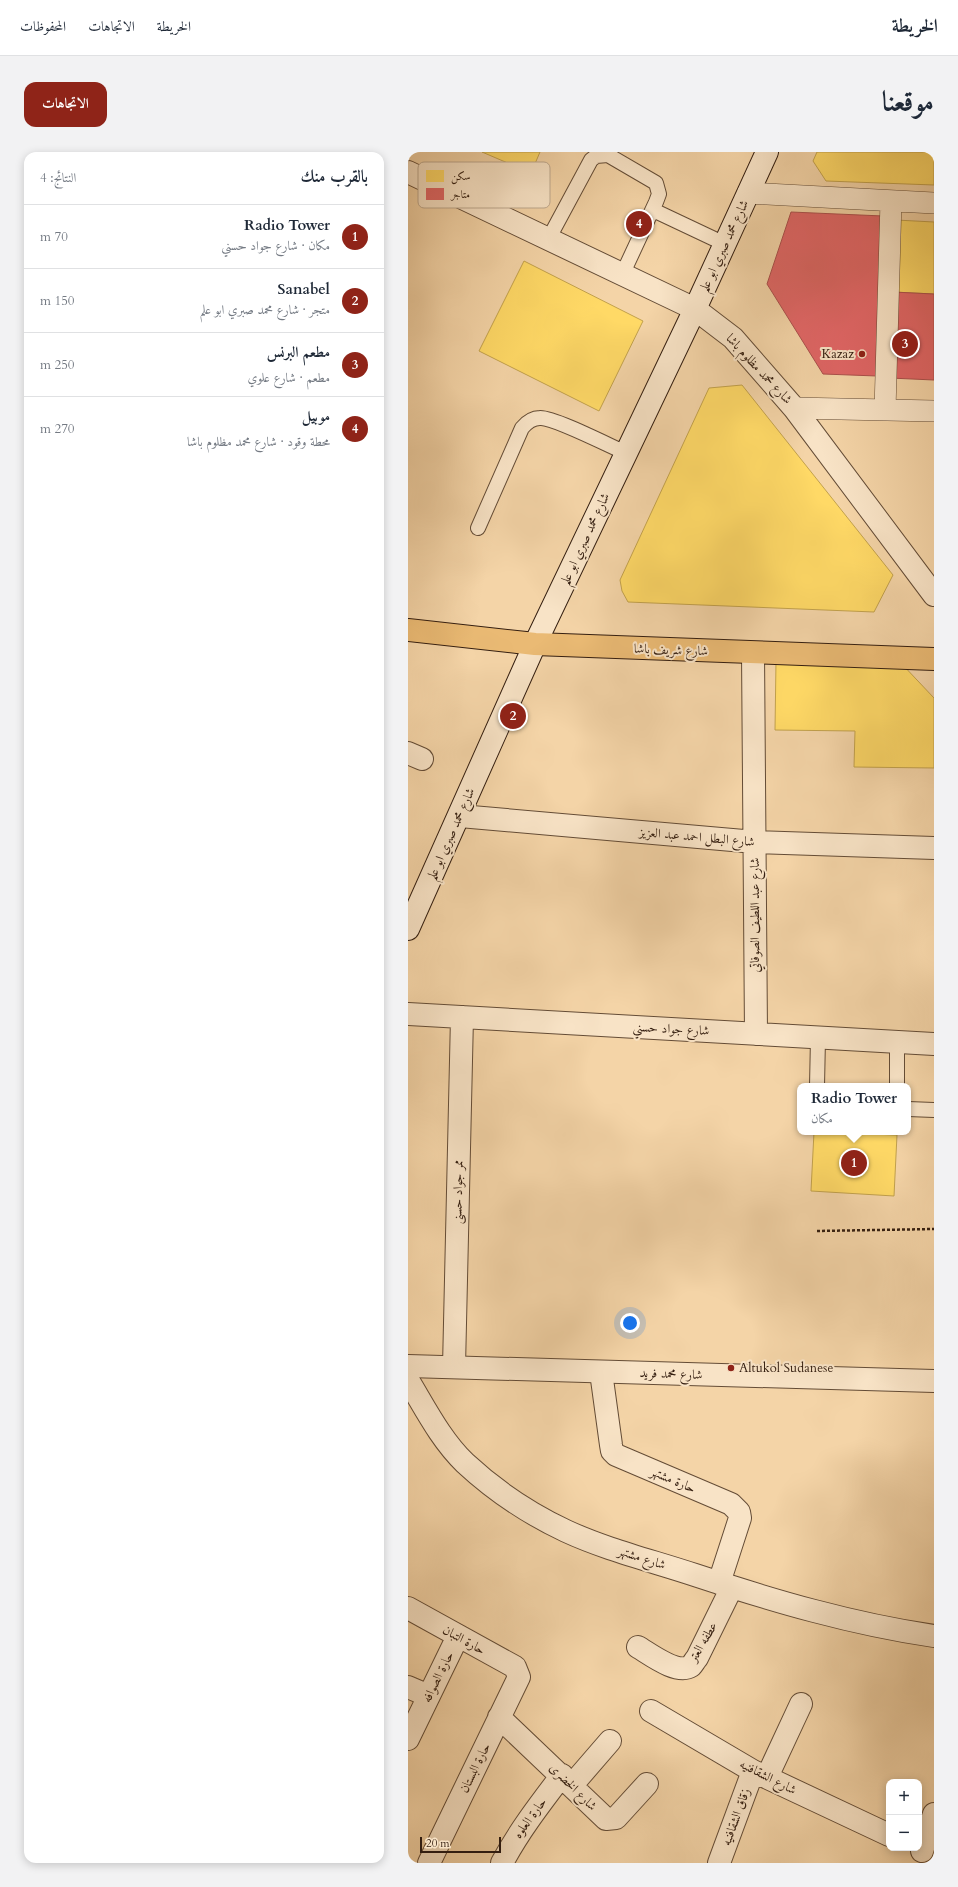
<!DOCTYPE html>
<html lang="ar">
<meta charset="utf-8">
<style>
:root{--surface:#fff;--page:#f2f2f3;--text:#1f2937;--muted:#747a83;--line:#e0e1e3;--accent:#8f2418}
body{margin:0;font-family:Cardo,Amiri,serif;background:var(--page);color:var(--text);direction:rtl}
.controls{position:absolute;right:12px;bottom:12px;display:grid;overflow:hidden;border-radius:8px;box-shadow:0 2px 10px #0003}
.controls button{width:36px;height:36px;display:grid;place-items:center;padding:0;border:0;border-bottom:1px solid var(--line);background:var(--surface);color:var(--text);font:20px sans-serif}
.scale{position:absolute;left:12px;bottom:10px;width:81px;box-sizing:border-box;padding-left:4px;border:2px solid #341e10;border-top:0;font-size:11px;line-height:14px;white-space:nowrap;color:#341e10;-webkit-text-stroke:3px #f8e3c6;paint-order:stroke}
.you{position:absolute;left:222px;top:1171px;width:14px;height:14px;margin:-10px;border:3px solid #fff;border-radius:50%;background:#1a73e8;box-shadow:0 0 0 6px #1a73e833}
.badge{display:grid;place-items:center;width:26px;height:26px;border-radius:50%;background:var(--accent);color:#fff;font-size:13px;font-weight:700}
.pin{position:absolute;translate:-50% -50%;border:2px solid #fff;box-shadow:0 1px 4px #0006}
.popup{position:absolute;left:389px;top:931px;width:114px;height:52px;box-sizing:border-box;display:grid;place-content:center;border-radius:8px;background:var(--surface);filter:drop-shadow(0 1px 3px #0005);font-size:13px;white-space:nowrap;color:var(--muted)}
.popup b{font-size:15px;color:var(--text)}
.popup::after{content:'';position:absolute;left:50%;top:100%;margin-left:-8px;border:8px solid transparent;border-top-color:var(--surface)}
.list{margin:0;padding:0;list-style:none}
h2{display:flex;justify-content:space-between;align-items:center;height:52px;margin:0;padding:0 16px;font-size:17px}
h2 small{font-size:13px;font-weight:400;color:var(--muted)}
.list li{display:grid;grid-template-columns:26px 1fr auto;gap:12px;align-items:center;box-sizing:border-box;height:64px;padding:0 16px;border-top:1px solid var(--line)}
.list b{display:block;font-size:15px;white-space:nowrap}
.list p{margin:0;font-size:13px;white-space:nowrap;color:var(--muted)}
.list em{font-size:13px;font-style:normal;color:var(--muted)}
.map{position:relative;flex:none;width:526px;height:1711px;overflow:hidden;direction:ltr;border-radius:12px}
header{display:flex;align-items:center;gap:24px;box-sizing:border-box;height:56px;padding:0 20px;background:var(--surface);border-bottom:1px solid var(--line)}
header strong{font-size:19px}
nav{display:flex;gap:22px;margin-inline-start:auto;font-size:14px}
.intro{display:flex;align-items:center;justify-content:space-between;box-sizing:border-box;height:96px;padding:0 24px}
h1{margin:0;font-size:28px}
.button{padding:10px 18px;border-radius:12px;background:var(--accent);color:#fff;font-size:14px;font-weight:700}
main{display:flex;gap:24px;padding:0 24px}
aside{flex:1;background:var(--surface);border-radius:12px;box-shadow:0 2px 10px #0003}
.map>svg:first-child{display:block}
.homes{fill:#ffd966;stroke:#c2a14c}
.shops{fill:#e06666;stroke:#ac504c}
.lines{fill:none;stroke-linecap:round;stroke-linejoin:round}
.service-casing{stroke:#644c36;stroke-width:16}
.pedestrian-casing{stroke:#644c36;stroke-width:22}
.minor-casing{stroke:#644c36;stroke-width:24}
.tertiary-casing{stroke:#644c36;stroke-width:24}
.secondary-casing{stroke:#341e10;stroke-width:24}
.primary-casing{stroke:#341e10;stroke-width:24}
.path{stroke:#341e10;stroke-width:2.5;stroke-dasharray:3 2;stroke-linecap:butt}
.service{stroke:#f8e3c6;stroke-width:14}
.pedestrian{stroke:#f8e3c6;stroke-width:21}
.minor{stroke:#f8e3c6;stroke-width:22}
.tertiary{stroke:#f8e3c6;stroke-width:22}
.secondary{stroke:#f8e3c6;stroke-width:22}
.primary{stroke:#eaba74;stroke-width:22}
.poi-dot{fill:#8f2418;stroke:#f8e3c6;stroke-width:1.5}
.labels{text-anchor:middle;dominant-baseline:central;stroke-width:4;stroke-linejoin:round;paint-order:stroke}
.street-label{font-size:13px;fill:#341e10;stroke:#f8e3c6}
.poi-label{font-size:13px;fill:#341e10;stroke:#f8e3c6;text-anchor:end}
.key{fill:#f8e3c6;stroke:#bda88f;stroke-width:1}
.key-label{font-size:11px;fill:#341e10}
</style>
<header>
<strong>الخريطة</strong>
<nav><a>الخريطة</a><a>الاتجاهات</a><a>المحفوظات</a></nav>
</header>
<div class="intro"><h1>موقعنا</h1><a class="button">الاتجاهات</a></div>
<main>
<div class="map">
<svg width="526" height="1711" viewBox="0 0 526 1711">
<rect width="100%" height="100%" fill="#f4d4a7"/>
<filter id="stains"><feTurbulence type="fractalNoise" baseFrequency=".005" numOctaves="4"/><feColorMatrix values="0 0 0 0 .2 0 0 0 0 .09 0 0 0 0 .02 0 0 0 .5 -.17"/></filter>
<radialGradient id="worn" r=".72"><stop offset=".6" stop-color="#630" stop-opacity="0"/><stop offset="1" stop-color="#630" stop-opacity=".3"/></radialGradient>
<path class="homes" d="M74 0H132L123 21Z
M409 0H526V33L418 29 405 9Z
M488 68 526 70V142L485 140Z
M116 109 235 169 191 259 71 199Z
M334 233 485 423 466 460 220 450 214 439 212 428 301 236Z
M368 509 492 510 526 546V616L446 615 447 579 367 578Z
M406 980H463V982L489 983 486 1044 403 1039Z"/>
<path class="shops" d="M383 60 475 64 469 224 415 222 359 132Z
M485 140 526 142V228L482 226Z"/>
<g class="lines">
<g class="service-casing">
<path id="service" d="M245 58 317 92
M141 86 183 8 188 4 200 3 248 31 251 42 248 50 215 121
M70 376 114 276C119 270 124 266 132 266 145 265 202 294 218 301
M409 934 410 886
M489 934V890
M500 957 526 958"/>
</g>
<g class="pedestrian-casing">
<path id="pedestrian" d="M340 41 526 51
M386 256 526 259
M477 258 483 49"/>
</g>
<g class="minor-casing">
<path id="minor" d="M0 20 287 157 325 186 386 256 526 443
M345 501 348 882
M0 601 14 607
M52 664 347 690 526 696
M0 862 526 892
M46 1215 54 865
M193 1220 203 1293 204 1299 208 1303 323 1352 331 1360 332 1366 311 1431
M0 1228C17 1256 33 1288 57 1311 86 1338 122 1362 158 1379 199 1398 245 1409 287 1423 366 1449 444 1472 526 1484
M0 1456 107 1515 111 1525 21 1711
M230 1495C242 1502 269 1523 283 1514 285 1512 287 1508 289 1506L324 1435
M0 1535 21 1544
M243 1559 345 1619 481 1683
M91 1565 198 1667 208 1666 239 1632
M0 1587 50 1484
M359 1625 393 1552
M164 1633 202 1589
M514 1699 526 1662
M94 1711C111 1679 132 1652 154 1623
M311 1711 345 1619"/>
</g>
<g class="tertiary-casing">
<path id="tertiary" d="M0 1214 526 1229"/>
</g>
<g class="secondary-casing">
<path id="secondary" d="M0 777 127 492 287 157 359 0"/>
</g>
<g class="primary-casing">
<path id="primary" d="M0 478 127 492 526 507"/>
</g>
<path class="path" d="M409 1079 526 1077"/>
<use href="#service" class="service"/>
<use href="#pedestrian" class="pedestrian"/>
<use href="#minor" class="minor"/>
<use href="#tertiary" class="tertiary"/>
<use href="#secondary" class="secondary"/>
<use href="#primary" class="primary"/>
</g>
<g class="poi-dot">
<circle cx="454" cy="202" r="4"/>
<circle cx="323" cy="1216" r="4"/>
</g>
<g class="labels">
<g class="street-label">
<text transform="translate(316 94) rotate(-65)">شارع محمد صبري ابو علم</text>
<text transform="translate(351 217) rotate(47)">شارع محمد مظلوم باشا</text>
<text transform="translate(177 387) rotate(-65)">شارع محمد صبري ابو علم</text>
<text transform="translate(263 498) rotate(2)">شارع شريف باشا</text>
<text transform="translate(43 682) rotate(-66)">شارع محمد صبري ابو علم</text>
<text transform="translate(289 685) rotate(5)">شارع البطل احمد عبد العزيز</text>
<text transform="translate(347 763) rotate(-90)">شارع عبد اللطيف الصوفاتي</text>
<text transform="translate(263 877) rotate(3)">شارع جواد حسني</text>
<text transform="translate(50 1040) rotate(-89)">ممر جواد حسنى</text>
<text transform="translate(263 1222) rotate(2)">شارع محمد فريد</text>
<text transform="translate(265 1328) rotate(23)">حارة مشتهر</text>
<text transform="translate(234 1406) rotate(18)">شارع مشتهر</text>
<text transform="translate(56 1488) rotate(29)">حارة التبان</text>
<text transform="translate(295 1490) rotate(-60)">عطفه العتر</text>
<text transform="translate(30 1525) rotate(-64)">حارة الصوافه</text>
<text transform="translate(67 1616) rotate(-64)">حارة البستان</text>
<text transform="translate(360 1625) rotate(27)">شارع الشقافنيه</text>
<text transform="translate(165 1635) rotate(45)">شارع الخضرى</text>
<text transform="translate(328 1665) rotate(-70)">زقاق الشقافنيه</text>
<text transform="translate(122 1666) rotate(-54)">حارة العلوه</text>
</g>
<g class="poi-label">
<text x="446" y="202">Kazaz</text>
<text x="331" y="1216" text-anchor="start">Altukol Sudanese</text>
</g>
</g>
<rect x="10" y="10" width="132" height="46" rx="6" class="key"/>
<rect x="18" y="18" width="18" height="12" fill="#ffd966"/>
<rect x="18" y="36" width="18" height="12" fill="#e06666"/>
<g class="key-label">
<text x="43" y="28">سكن</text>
<text x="43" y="46">متاجر</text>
</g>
<rect width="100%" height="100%" filter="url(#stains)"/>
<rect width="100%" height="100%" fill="url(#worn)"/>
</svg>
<div class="controls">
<button>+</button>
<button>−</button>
</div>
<div class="scale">20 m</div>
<div class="you"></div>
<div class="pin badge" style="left:446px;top:1011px">1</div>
<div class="popup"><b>Radio Tower</b>مكان</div>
<div class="pin badge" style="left:105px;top:564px">2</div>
<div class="pin badge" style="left:497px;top:192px">3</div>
<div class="pin badge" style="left:231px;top:72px">4</div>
</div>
<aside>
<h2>بالقرب منك<small>النتائج: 4</small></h2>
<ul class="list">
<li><span class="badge">1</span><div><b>Radio Tower</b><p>مكان · شارع جواد حسني</p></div><em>70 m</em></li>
<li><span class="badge">2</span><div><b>Sanabel</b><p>متجر · شارع محمد صبري ابو علم</p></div><em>150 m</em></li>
<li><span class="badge">3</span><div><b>مطعم البرنس</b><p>مطعم · شارع علوي</p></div><em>250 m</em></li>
<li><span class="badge">4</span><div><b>موبيل</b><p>محطة وقود · شارع محمد مظلوم باشا</p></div><em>270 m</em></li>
</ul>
</aside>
</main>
